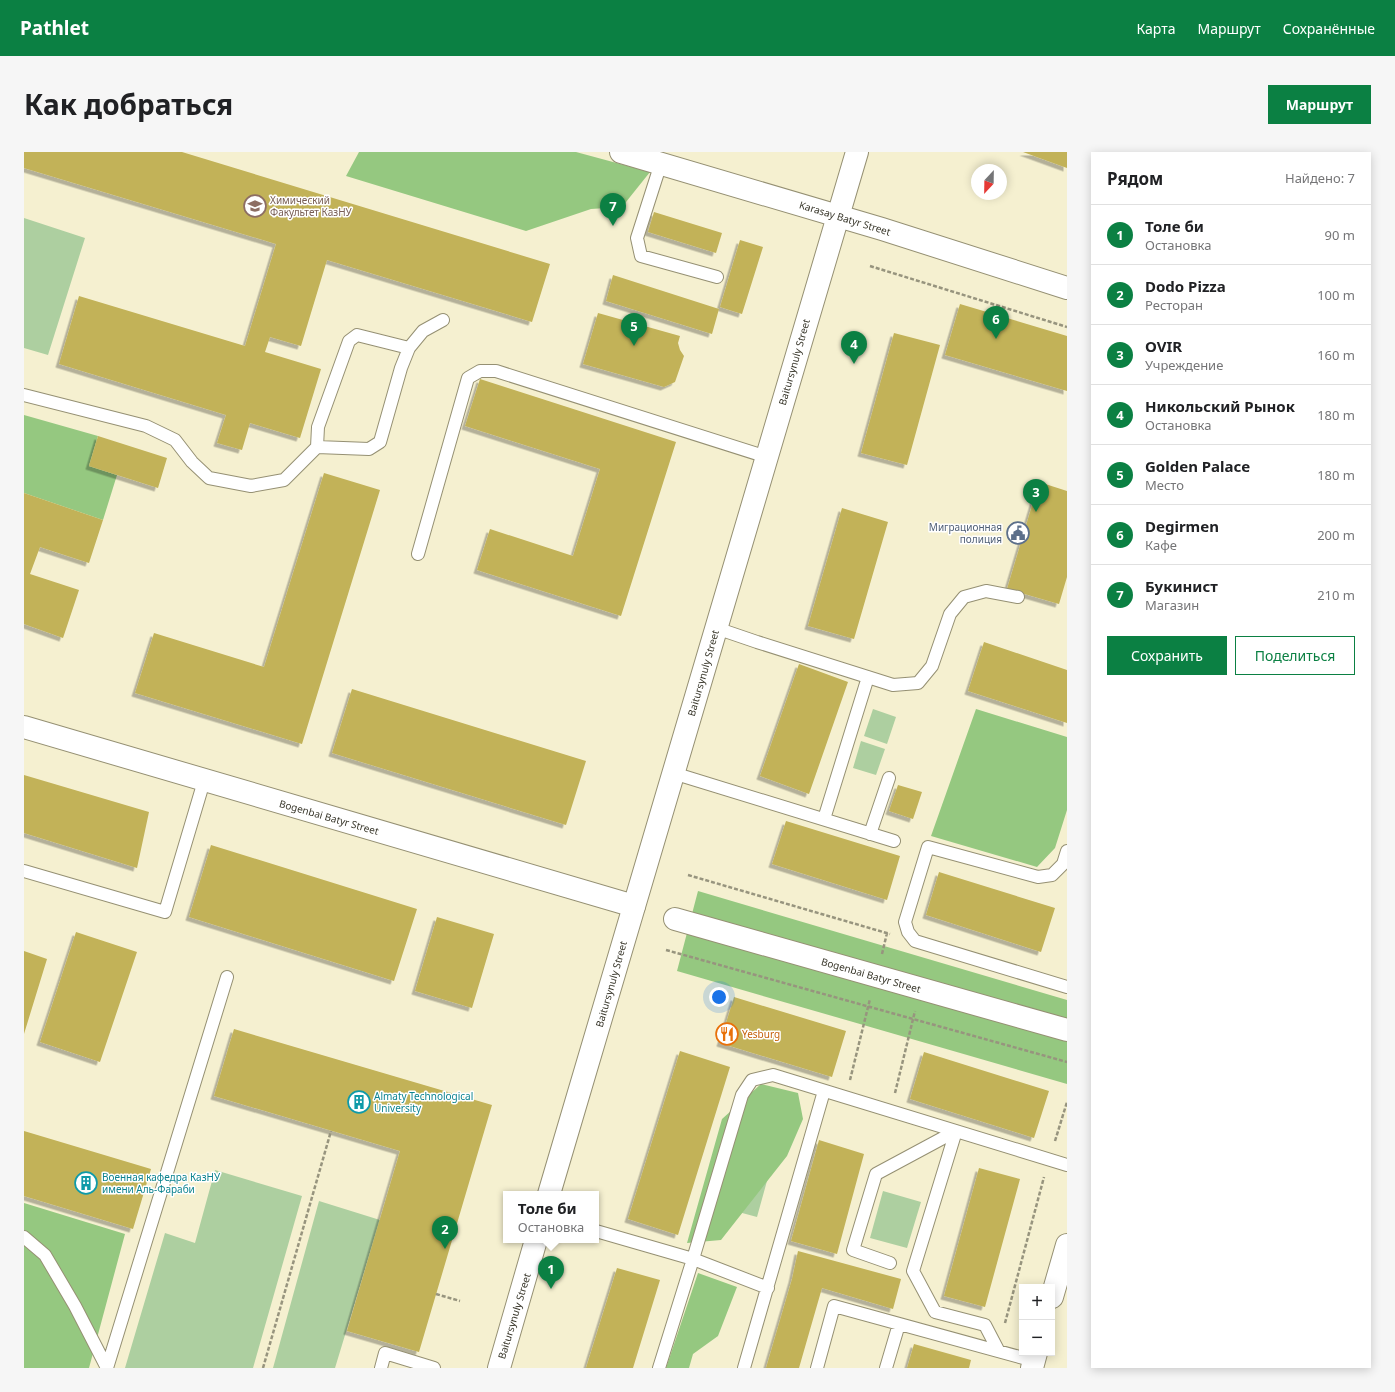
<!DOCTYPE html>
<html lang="ru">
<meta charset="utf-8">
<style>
:root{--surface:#fff;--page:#f6f6f6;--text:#202124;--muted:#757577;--line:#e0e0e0;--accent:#0b8043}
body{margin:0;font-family:"Noto Sans",sans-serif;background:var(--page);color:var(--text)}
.controls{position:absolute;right:12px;bottom:12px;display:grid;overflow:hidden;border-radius:0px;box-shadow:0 2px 10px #0003}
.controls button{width:36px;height:36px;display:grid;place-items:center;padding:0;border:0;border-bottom:1px solid var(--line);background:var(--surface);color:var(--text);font:20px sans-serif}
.compass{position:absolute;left:947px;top:12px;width:36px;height:36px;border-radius:50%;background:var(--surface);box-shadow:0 2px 10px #0003;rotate:202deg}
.you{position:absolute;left:695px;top:845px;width:14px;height:14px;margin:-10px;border:3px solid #fff;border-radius:50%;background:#1a73e8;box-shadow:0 0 0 6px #1a73e833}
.badge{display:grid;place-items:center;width:26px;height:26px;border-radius:50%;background:var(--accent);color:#fff;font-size:13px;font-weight:700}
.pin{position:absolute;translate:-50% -33px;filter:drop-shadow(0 1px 2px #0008)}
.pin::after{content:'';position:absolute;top:21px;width:14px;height:12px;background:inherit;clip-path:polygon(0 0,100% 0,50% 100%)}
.popup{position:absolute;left:479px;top:1039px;width:96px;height:52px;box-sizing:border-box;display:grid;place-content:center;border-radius:0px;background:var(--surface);filter:drop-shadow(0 1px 3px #0005);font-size:13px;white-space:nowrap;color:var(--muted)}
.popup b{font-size:15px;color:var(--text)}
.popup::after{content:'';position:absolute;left:50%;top:100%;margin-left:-8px;border:8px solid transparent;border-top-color:var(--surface)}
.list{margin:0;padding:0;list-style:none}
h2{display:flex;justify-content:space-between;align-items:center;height:52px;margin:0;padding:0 16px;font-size:17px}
h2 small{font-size:13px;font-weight:400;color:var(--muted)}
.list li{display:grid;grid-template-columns:26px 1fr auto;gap:12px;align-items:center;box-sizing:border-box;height:60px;padding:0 16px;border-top:1px solid var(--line)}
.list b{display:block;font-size:15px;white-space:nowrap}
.list p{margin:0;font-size:13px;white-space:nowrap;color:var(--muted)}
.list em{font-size:13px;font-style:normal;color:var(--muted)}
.actions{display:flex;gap:8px;padding:12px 16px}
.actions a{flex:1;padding:9px 0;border:1px solid var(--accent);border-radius:0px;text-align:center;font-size:14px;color:var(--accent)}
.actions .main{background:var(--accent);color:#fff}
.map{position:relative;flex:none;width:1043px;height:1216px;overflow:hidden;border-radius:0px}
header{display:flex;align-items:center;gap:24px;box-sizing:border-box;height:56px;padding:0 20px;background:var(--accent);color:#fff}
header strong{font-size:19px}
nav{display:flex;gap:22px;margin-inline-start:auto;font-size:14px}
.intro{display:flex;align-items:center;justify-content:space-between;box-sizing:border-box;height:96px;padding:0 24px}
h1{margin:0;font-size:28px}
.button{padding:10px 18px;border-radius:0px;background:var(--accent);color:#fff;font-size:14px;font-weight:700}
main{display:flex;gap:24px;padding:0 24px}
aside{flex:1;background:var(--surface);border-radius:0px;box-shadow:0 2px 10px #0003}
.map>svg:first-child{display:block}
.green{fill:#adcfa0}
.forest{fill:#95c880}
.building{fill:#c2b258;filter:url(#shadow)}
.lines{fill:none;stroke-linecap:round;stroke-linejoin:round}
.lane-casing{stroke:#959073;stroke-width:14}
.street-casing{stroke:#959073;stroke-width:24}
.secondary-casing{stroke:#959073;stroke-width:24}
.path{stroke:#97947e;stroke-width:2.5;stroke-dasharray:4 2;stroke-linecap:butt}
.lane{stroke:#fff;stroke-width:12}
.street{stroke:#fff;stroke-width:22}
.secondary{stroke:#fff;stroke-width:22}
.labels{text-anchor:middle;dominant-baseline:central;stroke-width:3;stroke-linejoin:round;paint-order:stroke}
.education-label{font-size:10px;fill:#785e54;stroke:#fff;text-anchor:start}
.street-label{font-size:10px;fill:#39372b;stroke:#fff}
.service-label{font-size:10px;fill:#4e5e75;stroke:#fff;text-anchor:end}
.food-label{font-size:10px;fill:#c56008;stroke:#fff;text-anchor:start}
.culture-label{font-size:10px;fill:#0d838f;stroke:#fff;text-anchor:start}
</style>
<header>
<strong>Pathlet</strong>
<nav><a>Карта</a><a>Маршрут</a><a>Сохранённые</a></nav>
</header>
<div class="intro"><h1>Как добраться</h1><a class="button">Маршрут</a></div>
<main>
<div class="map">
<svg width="1043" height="1216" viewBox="0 0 1043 1216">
<defs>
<filter id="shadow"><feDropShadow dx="-3.5" dy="3.5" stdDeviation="0" flood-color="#0004"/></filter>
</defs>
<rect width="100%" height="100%" fill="#f5f0d0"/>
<path class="green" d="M0 66 61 86 24 203 0 196Z
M849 557 872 565 863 592 840 584Z
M837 589 861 597 852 623 829 616Z
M191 1018 278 1044 229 1216H101L141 1081 171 1091Z
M746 1018 733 1065 696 1055Z
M859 1039 897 1050 883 1096 846 1086Z
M295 1049 356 1068 311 1216H249Z"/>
<path class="forest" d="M335 0H552L626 20 598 55 567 57 502 79 322 24Z
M0 263 74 284 65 314 93 323 79 368 0 341Z
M952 557 1043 585V658L1031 696 1013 715 907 684Z
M674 739 1043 848V932L653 819Z
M737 932 774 941 779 967 763 1004 697 1088 663 1091 698 967Z
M0 1051 101 1082 65 1216H0Z
M674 1121 713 1135 694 1184 669 1202 665 1216H642Z"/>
<path class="building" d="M0 0H158L526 112 508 170 303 108 277 194 246 185 241 200 297 217 276 286 226 271 218 298 193 291 202 263 35 212 55 144 221 194 252 92 0 16Z
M999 0H1043V16Z
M630 60 698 81 692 101 624 80Z
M716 88 739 95 718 162 696 155Z
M589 123 695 157 688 182 582 149Z
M936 152 1043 184V239L921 203Z
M574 161 656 184 654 191 656 198 660 204 651 230 640 235 559 212Z
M870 181 916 193 883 313 837 301Z
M456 227 652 290 597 464 453 418 466 377 549 404 576 317 441 274Z
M74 284 143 306 134 336 65 314Z
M300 321 356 338 278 592 111 541 130 481 240 515Z
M1015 330 1043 339V425L1035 452 983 437Z
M0 341 79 368 65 411 16 395 6 422 55 438 39 486 0 472Z
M818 356 864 370 830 487 784 474Z
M960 490 1043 518V571L944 539Z
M775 512 824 530 785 642 736 624Z
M328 537 562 609 542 673 308 601Z
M0 623 125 660 113 716 0 681Z
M874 633 898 640 889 667 865 659Z
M762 669 876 704 863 748 748 712Z
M187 693 393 757 370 829 165 765Z
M915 720 1031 756 1017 800 902 763Z
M413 765 470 782 448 856 391 839Z
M52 780 113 800 76 910 16 890Z
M0 799 23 807 0 882Z
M710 845 822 879 808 925 696 891Z
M210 877 468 953 395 1200 323 1179 376 999 190 944Z
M656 899 706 915 654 1083 604 1067Z
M900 900 1025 939 1010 986 886 947Z
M0 979 127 1017 109 1077 0 1044Z
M795 988 840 1002 813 1102 767 1089Z
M955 1016 996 1027 961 1155 920 1144Z
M774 1099 877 1127 869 1157 798 1136 775 1216H742L768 1127Z
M593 1116 636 1128 609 1216H562Z
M890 1192 947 1208 945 1216H883Z"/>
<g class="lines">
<g class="lane-casing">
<path id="lane" d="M637 11 613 86 617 104 693 125
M0 243 122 274 151 288 168 310 185 326 227 334 260 328 293 295 345 297 356 290 377 216 385 196 399 179 419 168
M293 295 294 275 325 189 333 183 385 196
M394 402 444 226 456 219H472L743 305
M692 476 733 490 869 533 894 531 908 514 926 462 940 445 962 439 994 445
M649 621 870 689
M800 667 844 525
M846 682 865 626
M1043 699 1039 712 1028 723 1014 725 904 695 881 770 884 780 891 789 1043 835
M0 719 141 760 180 629
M572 1079 669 1107 744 1136
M0 1085 21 1103 51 1154 83 1216
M866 1111 829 1098 852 1022 932 979 889 1119 911 1160 961 1173 974 1198
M83 1216 203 825
M357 1216 361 1201 410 1216
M635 1216 669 1107 718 943 728 928 749 923 1043 1013
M720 1216 800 939
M793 1216 810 1154 1010 1209
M862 1216 875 1172"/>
</g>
<g class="street-casing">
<path id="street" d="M0 575 610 754
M651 767 1043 878
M1028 1145 1043 1093
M1008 1216 1012 1201"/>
</g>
<g class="secondary-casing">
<path id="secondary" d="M597 0 858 77 1043 136
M525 1042 833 0
M475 1216 512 1088"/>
</g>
<path class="path" d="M846 114 1043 175
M664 723 866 782
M642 798 1043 910
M858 802 863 781
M826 928 846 847
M871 941 891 859
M1031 989 1043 950
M412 1142 436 1149
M981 1171 1020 1025
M239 1216 307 979"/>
<use href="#lane" class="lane"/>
<use href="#street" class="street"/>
<use href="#secondary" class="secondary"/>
</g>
<defs>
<g id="university-ring" transform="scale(1.15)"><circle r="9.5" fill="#fff" stroke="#8d6e63" stroke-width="1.5"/><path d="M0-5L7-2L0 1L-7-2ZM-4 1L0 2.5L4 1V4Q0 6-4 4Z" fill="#8d6e63"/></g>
<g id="civic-ring" transform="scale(1.15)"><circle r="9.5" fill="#fff" stroke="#5c6f8a" stroke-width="1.5"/><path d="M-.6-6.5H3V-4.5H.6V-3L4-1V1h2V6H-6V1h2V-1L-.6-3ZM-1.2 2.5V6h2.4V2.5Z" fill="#5c6f8a"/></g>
<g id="restaurant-ring" transform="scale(1.15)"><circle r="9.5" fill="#fff" stroke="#e8710a" stroke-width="1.5"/><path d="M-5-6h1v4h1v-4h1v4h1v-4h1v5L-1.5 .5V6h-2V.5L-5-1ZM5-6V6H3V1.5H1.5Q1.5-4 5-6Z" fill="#e8710a"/></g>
<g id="building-ring" transform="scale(1.15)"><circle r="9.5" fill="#fff" stroke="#0f9aa8" stroke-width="1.5"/><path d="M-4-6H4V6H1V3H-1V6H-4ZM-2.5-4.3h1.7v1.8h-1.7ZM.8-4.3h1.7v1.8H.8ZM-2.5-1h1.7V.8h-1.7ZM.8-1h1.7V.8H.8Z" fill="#0f9aa8"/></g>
</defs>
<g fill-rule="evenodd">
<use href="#university-ring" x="231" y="54"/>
<use href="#civic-ring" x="994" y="381"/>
<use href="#restaurant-ring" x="703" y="882"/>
<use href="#building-ring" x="335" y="950"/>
<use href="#building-ring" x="62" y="1031"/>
</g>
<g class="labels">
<g class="education-label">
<text x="246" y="48">Химический<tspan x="246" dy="12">Факультет КазНУ</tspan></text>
</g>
<g class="street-label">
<text transform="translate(821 66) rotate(17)">Karasay Batyr Street</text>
<text transform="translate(770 210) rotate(-74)">Baitursynuly Street</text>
<text transform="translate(679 521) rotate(-74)">Baitursynuly Street</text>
<text transform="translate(305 665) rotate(16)">Bogenbai Batyr Street</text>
<text transform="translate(847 823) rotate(16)">Bogenbai Batyr Street</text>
<text transform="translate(587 832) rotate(-74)">Baitursynuly Street</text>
<text transform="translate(490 1164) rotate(-73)">Baitursynuly Street</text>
</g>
<g class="service-label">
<text x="978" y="375">Миграционная<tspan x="978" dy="12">полиция</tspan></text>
</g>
<g class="food-label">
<text x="718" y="882">Yesburg</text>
</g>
<g class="culture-label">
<text x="350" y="944">Almaty Technological<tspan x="350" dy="12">University</tspan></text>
<text x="78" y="1025">Военная кафедра КазНУ<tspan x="78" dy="12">имени Аль-Фараби</tspan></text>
</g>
</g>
</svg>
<div class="controls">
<button>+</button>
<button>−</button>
</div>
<svg class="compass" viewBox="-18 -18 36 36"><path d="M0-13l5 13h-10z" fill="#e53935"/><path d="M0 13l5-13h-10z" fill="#757577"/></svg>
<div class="you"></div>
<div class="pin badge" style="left:527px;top:1137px">1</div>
<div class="popup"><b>Толе би</b>Остановка</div>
<div class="pin badge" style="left:421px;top:1097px">2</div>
<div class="pin badge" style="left:1012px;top:360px">3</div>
<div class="pin badge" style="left:830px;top:212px">4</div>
<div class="pin badge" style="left:610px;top:194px">5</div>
<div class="pin badge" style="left:972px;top:187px">6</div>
<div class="pin badge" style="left:589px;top:74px">7</div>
</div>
<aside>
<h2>Рядом<small>Найдено: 7</small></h2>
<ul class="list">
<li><span class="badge">1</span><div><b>Толе би</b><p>Остановка</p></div><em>90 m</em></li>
<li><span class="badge">2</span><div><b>Dodo Pizza</b><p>Ресторан</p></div><em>100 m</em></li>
<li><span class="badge">3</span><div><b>OVIR</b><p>Учреждение</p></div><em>160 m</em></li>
<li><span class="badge">4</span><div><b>Никольский Рынок</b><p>Остановка</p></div><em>180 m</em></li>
<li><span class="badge">5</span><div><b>Golden Palace</b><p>Место</p></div><em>180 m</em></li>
<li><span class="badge">6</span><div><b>Degirmen</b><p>Кафе</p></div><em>200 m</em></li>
<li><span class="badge">7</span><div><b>Букинист</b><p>Магазин</p></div><em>210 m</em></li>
</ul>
<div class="actions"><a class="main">Сохранить</a><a>Поделиться</a></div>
</aside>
</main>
